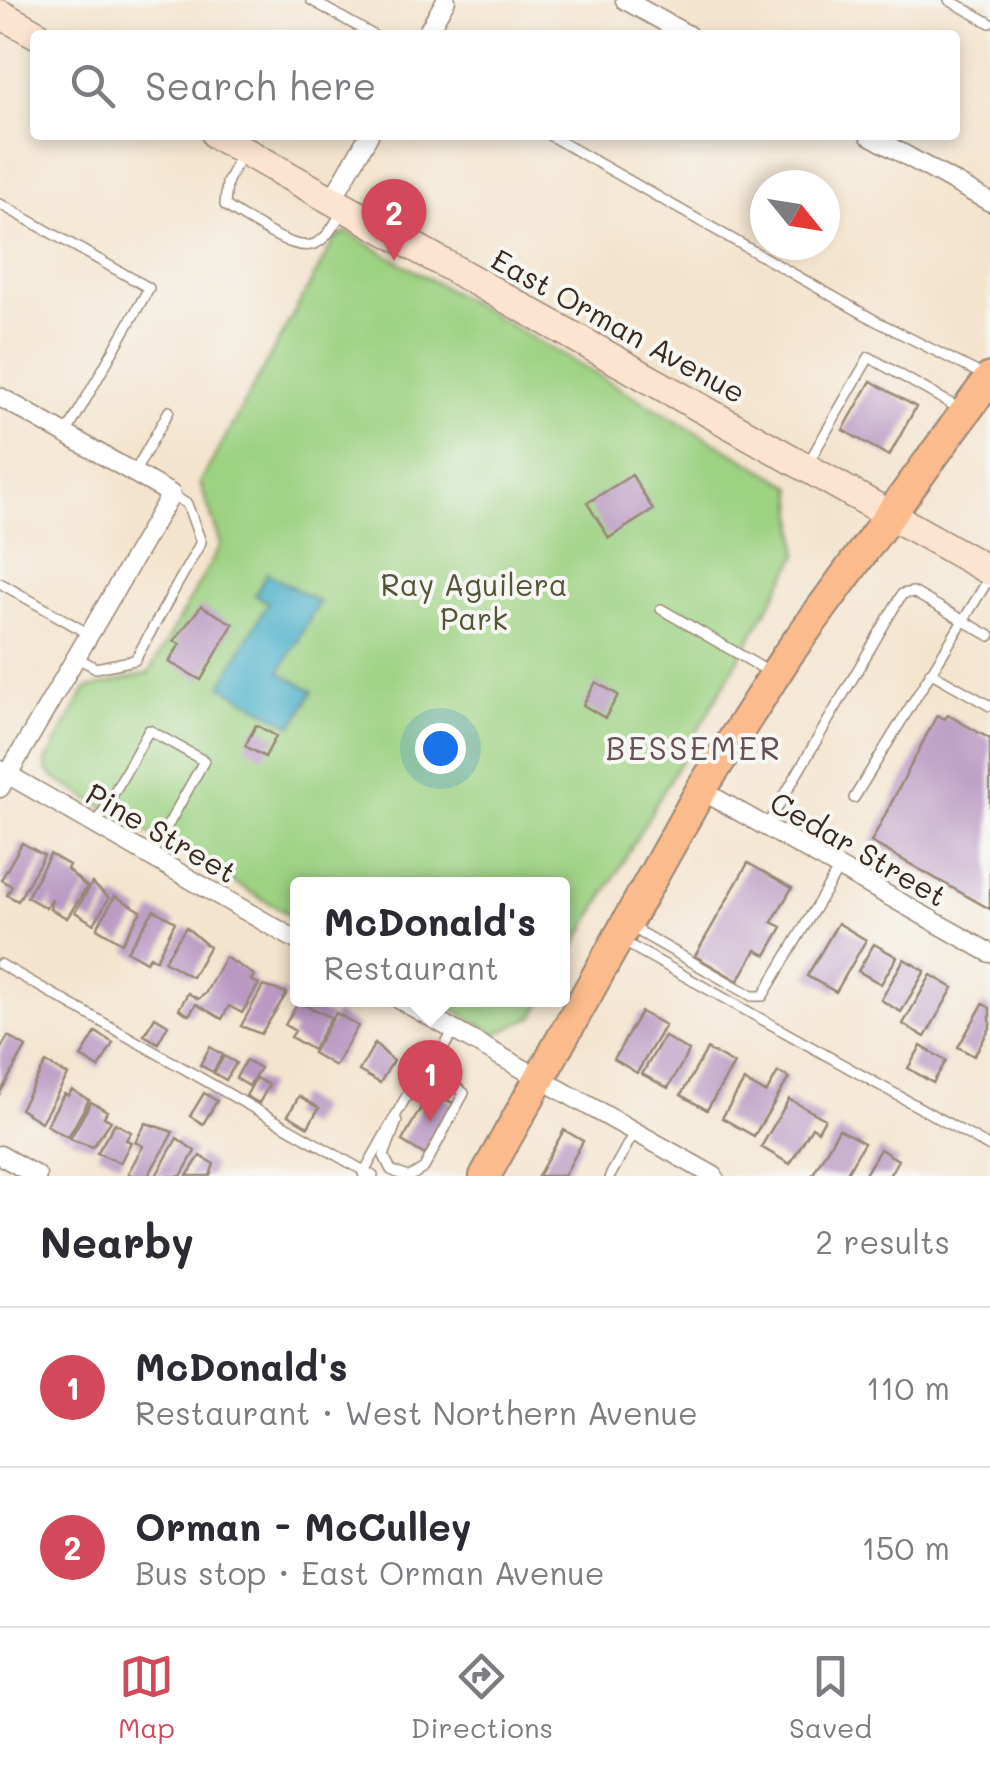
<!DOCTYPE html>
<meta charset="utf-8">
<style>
:root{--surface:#fff;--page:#f7f7f7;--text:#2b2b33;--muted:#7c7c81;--line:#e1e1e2;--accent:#d1495b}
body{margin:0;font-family:Mali,sans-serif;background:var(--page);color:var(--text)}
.compass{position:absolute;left:750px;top:170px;width:90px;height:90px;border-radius:50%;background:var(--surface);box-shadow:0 5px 15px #0003;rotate:120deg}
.you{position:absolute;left:440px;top:748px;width:35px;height:35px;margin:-25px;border:8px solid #fff;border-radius:50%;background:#1a73e8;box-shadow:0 0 0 15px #1a73e833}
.badge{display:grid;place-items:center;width:65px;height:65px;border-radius:50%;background:var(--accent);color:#fff;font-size:32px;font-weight:700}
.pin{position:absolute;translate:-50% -82px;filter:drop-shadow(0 2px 5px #0008)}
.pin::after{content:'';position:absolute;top:52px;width:35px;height:30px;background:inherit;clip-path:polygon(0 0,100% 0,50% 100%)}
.popup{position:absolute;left:290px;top:877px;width:280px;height:130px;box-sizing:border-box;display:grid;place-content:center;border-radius:10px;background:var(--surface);filter:drop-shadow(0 2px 8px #0005);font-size:32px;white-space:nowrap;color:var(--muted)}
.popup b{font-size:38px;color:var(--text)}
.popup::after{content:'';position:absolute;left:50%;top:100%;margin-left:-20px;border:20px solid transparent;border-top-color:var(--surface)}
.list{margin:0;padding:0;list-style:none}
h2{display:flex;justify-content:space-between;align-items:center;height:130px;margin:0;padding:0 40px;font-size:42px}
h2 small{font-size:32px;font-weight:400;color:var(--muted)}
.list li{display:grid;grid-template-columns:65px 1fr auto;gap:30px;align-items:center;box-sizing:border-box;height:160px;padding:0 40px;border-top:2px solid var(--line)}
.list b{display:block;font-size:38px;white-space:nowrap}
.list p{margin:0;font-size:32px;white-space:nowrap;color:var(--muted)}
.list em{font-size:32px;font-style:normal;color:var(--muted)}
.icon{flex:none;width:55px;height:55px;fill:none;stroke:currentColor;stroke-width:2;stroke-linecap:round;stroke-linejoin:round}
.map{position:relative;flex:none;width:990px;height:1176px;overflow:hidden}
.search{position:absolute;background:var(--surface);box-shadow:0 5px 15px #0003;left:30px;right:30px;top:30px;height:110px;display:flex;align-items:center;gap:25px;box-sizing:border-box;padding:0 35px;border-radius:10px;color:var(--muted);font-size:38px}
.sheet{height:450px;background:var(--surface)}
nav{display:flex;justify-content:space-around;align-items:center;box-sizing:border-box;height:140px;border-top:2px solid var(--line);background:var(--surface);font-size:28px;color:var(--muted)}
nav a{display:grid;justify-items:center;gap:5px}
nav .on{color:var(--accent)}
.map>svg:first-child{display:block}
.green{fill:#9ed283;stroke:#6c7e50;stroke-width:2.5}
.water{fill:#4bb0ca;stroke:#436d74;stroke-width:2.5}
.building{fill:#ba98c2}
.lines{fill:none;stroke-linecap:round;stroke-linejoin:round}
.lane-casing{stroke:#988776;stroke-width:12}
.street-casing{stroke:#988776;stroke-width:21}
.secondary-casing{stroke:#988776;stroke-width:31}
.primary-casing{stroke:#988776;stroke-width:34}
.lane{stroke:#fff;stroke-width:9}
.street{stroke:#fff;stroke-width:18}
.secondary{stroke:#fde4d1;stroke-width:28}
.primary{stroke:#fbbb8c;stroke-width:30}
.labels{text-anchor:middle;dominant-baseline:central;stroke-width:8;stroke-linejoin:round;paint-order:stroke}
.street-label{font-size:30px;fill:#3b2a1e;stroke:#f6f6f2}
.park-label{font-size:30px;fill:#545437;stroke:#f6f6f2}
.neighbourhood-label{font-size:32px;letter-spacing:2.5px;fill:#675057;stroke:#f6f6f2}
</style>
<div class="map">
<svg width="990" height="1176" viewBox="0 0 990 1176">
<rect width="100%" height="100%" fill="#f6f6f2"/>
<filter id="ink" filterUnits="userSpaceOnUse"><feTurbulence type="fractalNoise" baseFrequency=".01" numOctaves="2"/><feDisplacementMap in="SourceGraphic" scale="20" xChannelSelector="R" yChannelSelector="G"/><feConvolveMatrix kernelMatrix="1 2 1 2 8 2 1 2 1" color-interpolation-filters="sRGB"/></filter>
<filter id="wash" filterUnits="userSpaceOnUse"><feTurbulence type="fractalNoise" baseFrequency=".0048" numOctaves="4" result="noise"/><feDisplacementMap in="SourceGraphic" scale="40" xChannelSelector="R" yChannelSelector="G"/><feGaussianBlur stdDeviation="2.25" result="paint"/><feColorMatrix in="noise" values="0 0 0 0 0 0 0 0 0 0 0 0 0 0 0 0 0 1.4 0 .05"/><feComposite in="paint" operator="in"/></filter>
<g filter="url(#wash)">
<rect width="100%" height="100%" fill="#f4e4ce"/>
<path class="green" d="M347 232 793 487 798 555 563 967 562 884H298L297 919 57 780 46 769V762L86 689 149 673 221 544 200 483 335 239Z
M437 1000H544L534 1016 497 1034Z"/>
<path class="water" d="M267 573 319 602 280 672 313 691 293 726 221 686 268 602 255 595Z"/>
<g id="blocks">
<path class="building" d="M871 381 916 407 889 456 843 430Z
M632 475 653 510 609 538 587 503Z
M201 606 233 624 201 680 169 662 180 644 174 641Z
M596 682 618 695 605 718 583 705Z
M937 715 945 719 948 715 990 739V909L871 842Z
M256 725 276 736 265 757 245 746Z
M22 843 44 855 18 901 7 895 12 886 1 880Z
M50 854 69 865 67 869 87 887 67 918 50 909 52 898 46 908 27 897Z
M748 863 792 888 772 922 782 927 766 955 756 950 738 981 695 956Z
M92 883 109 898 94 924 75 912Z
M115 896 141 911 122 943 97 928Z
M154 910 175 922 156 960 150 956 146 962 127 951Z
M838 923 866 940 836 992 807 976Z
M186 927 209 947 192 977 164 961Z
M874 944 897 957 881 984 858 971Z
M225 957 254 975 251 980 259 984 242 1013 229 1006 222 1019 196 1004 189 1015 179 1009 188 993 198 999 205 994Z
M904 959 925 971 901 1012 881 1000Z
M931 975 953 988 925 1037 903 1024Z
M263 986 287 993 261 1034 241 1026Z
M298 1002 331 1017 313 1050 291 1037 295 1031 285 1025Z
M983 1004 990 1008V1028L974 1056 958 1047Z
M641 1012 665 1025 637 1073 614 1059Z
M336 1013 358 1026 335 1066 313 1053Z
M155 1017 168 1025 158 1043 144 1035Z
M96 1032 113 1043 99 1068 81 1057Z
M8 1036 26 1047 0 1093V1050Z
M664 1036 689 1051 668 1088 642 1074Z
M375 1043 393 1061 380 1083 359 1071Z
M921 1046 946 1061 933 1083 908 1068Z
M210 1047 223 1055 213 1072 200 1065Z
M707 1049 734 1064 707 1110 681 1095Z
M224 1056 236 1063 226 1080 214 1073Z
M246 1060 260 1068 249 1086 236 1078Z
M46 1063 68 1075 41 1122 20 1109Z
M778 1072 789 1078 754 1136 722 1118 744 1081 766 1093Z
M256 1078 269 1085 259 1103 246 1096Z
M72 1090 89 1100 68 1137 46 1125 64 1094 68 1096Z
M431 1090 454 1104 425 1155 402 1141Z
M204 1093 217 1101 203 1124 190 1116Z
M299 1096 319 1108 308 1127 288 1115Z
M789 1099 825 1119 818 1131 812 1127 790 1164 761 1147Z
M91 1102 107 1111 104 1117 111 1121 93 1147 70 1139Z
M115 1123 131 1132 126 1140 131 1142 120 1163 97 1153Z
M146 1123 173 1132 148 1176H133L128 1173 143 1146 135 1142Z
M839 1129 864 1143 845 1176H817L813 1174Z
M564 1130 583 1141 564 1176H538Z
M177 1138 195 1151 181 1176H156Z
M880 1149 898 1160 889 1176H864Z
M200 1156 214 1164 210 1176H187Z"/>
</g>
</g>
<g filter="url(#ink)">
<use href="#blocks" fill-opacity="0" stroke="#988776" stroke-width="2.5"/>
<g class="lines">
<g class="lane-casing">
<path id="lane" d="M311 0 373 35
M949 0 990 23
M549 135 878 322 983 375
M242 152 227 183 225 205C238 215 253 222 267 231 308 254 321 252 343 209
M0 204 149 288 66 434
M807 465 869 357 960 409
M134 473 169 411
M0 583 89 634
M661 609 771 673
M76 657 96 668 135 660 201 542 187 504 171 494
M930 672 990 706
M854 798 990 577
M96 825 149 730 204 761 150 857
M766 827 902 594 913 592 990 636
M629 926 752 996H763L839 868
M622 941 990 1147
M0 964 373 1176
M397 1121 384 1156 391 1170 405 1176
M363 1174 416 1079 432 1068 454 1030
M411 1176 424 1168 464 1093 431 1068
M610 1176 635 1131"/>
</g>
<g class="street-casing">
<path id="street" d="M625 0 688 35
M426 35 446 0
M869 135 990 202
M332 200 369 135
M0 397 171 494 0 788
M0 770 298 941
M701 790 990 953
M400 1000 714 1176
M0 1155 37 1176"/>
</g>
<g class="secondary-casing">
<path id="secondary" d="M0 14 38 35
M216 135 990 571"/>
</g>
<g class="primary-casing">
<path id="primary" d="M485 1176 701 790 788 654 990 378"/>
</g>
<use href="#lane" class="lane"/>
<use href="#street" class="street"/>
<use href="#secondary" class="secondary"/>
<use href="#primary" class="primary"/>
</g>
</g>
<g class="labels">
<g class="street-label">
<text transform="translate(619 325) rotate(29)">East Orman Avenue</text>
<text transform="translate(162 832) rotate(30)">Pine Street</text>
<text transform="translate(859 848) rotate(30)">Cedar Street</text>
</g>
<g class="park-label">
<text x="474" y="584">Ray Aguilera<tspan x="474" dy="34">Park</tspan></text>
</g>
<g class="neighbourhood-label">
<text x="694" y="747">BESSEMER</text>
</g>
</g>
</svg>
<svg class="compass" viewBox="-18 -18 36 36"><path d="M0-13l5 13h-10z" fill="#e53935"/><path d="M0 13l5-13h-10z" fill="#7c7c81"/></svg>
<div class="you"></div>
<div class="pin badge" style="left:430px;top:1122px">1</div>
<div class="popup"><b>McDonald's</b>Restaurant</div>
<div class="pin badge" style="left:394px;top:261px">2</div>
<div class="search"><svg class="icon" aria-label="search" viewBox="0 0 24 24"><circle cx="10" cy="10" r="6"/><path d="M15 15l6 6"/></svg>Search here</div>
</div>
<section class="sheet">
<h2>Nearby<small>2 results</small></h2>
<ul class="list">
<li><span class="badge">1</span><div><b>McDonald's</b><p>Restaurant · West Northern Avenue</p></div><em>110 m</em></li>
<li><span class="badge">2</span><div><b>Orman - McCulley</b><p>Bus stop · East Orman Avenue</p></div><em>150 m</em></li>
</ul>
</section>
<nav>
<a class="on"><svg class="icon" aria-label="map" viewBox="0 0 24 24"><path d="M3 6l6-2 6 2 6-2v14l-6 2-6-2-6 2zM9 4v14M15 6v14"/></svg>Map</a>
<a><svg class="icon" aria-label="directions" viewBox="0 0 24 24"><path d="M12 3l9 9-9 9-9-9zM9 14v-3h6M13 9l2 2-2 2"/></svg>Directions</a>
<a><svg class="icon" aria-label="saved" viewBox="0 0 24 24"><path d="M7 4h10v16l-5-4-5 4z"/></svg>Saved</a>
</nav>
